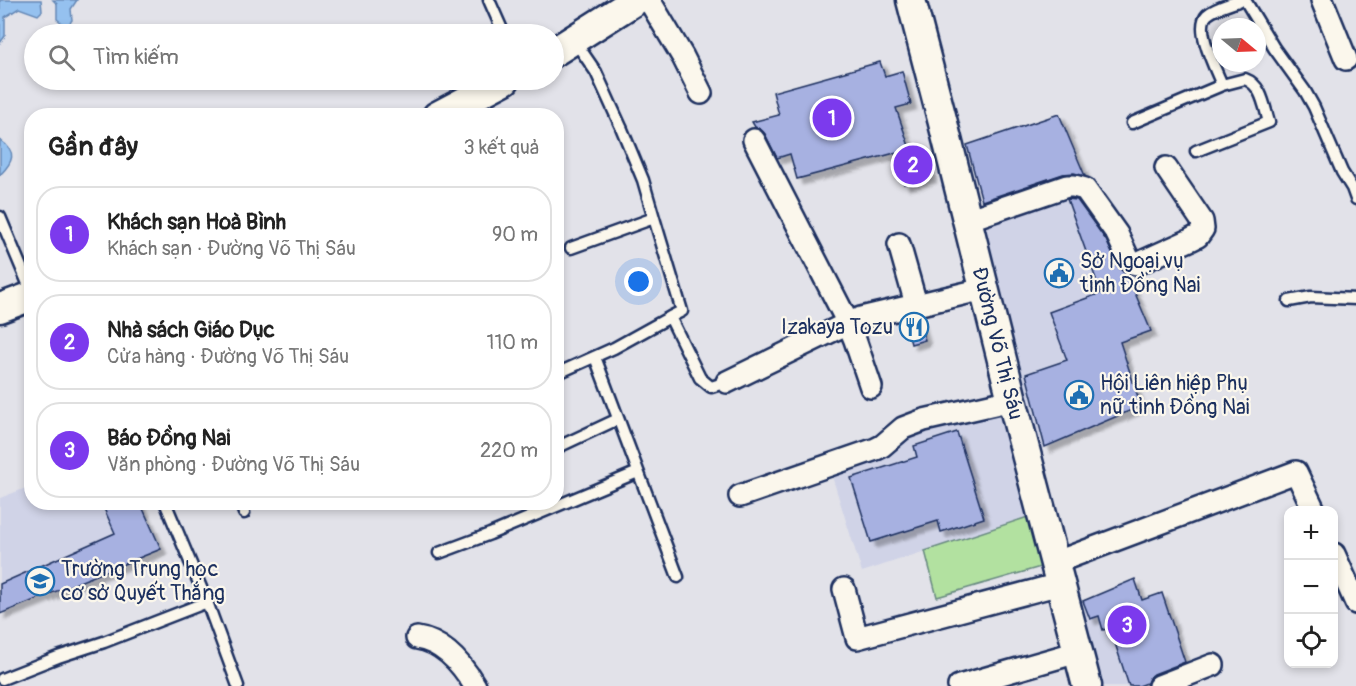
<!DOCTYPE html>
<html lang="vi">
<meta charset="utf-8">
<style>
:root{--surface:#fff;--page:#f6f6f6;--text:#222;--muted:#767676;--line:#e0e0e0;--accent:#7c3aed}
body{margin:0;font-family:Pangolin,sans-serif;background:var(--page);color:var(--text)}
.controls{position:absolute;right:18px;bottom:18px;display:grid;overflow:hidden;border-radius:12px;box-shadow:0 3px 9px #0003}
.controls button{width:54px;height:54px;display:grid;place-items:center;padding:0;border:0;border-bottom:2px solid var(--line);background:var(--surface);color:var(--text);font:30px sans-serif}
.compass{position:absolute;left:1212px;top:18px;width:54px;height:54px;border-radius:50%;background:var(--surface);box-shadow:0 3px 9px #0003;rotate:109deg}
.you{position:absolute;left:639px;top:282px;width:21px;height:21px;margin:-15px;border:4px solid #fff;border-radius:50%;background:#1a73e8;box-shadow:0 0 0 9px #1a73e833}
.badge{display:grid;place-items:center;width:39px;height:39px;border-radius:50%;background:var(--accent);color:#fff;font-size:20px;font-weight:700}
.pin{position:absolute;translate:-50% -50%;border:3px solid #fff;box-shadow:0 2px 6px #0006}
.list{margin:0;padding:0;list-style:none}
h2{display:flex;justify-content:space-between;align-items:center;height:78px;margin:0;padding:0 24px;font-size:26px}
h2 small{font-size:20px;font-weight:400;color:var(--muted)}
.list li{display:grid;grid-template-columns:39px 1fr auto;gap:18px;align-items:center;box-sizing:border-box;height:96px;margin:0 12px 12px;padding:0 12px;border:2px solid var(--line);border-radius:24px}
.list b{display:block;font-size:22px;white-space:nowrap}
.list p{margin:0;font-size:20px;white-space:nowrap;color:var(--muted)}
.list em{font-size:20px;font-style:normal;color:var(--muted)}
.icon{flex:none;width:33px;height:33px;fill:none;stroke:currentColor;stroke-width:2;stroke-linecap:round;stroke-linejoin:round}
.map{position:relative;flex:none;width:1356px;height:686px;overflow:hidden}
.search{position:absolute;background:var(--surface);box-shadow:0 3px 9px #0003;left:24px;top:24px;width:540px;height:66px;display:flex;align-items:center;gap:15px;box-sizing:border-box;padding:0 21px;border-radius:33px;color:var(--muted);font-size:22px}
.panel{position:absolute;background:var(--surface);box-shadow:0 3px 9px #0003;left:24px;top:108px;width:540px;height:402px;border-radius:24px}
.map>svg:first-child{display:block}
.built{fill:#d0d3e7}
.green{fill:#b2e1a0;stroke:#66887f;stroke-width:1.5}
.water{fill:#95c1ef;stroke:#6487b5;stroke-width:1.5}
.building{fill:#a7b1e1;stroke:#1b2f5e;stroke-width:1.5;filter:url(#shadow)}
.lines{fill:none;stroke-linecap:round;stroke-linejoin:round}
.service-casing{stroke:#1b2f5e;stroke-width:15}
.minor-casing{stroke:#1b2f5e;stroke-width:26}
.secondary-casing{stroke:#1b2f5e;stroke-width:33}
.service{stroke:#fbf7ec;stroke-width:10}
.minor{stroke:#fbf7ec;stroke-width:21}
.secondary{stroke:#fbf7ec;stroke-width:28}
.labels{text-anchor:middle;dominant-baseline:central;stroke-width:4.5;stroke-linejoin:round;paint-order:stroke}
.poi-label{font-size:21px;fill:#1b2f5e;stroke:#fbf7ec;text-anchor:start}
.street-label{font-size:21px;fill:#1b2f5e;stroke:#fbf7ec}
</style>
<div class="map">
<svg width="1356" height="686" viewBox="0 0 1356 686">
<defs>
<filter id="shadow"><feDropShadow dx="5.5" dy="5.5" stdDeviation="1.5" flood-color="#0004"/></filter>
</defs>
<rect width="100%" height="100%" fill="#e2e2e9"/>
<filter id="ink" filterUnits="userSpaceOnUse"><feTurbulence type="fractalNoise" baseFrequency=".0167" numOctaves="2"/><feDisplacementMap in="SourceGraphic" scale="12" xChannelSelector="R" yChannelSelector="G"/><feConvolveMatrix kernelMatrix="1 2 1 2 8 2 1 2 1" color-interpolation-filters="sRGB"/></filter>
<g filter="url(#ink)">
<path class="built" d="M1065 194H1082L1121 259 1151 331 1120 342 1141 406 1035 452 978 222Z
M1003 408 1031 516 862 572 831 473 909 433Z
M31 486 32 502 140 503 161 549 0 614V498Z
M1135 579 1142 600 1162 593 1187 668 1139 686H1098L1076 604Z"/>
<path class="green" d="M1031 516 1044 566 937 597 925 551Z"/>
<path class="water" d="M0 0H41L42 11 38 15 19 8 5 17V36L0 43Z
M53 0H77L71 9 72 20 67 27 57 19V4Z
M0 140C18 152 13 162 0 175Z"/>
<path class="building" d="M880 62 885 76 902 71 911 104 896 108 910 149 923 146 931 177 904 184 895 153 797 179 790 154 777 158 765 134 760 129 755 127 752 122 779 115 773 92Z
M1059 114 1085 176 1074 173 1063 174 982 201 967 145Z
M1067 199 1077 200 1106 240 1118 266 1123 272 1127 274 1151 331 1120 342 1141 406 1045 447 1026 374 1067 360 1049 312 1101 293Z
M919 317 925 340 911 344 905 321Z
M957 432 984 518 941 532 938 521 871 542 851 478 917 457 914 446Z
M101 502H140L161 549 0 614V584L115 533Z
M1135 579 1142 600 1162 593 1185 662 1154 674 1149 678 1147 683 1139 686H1129L1110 628 1103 630 1099 616 1090 619 1083 601Z"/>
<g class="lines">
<g class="service-casing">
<path id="service" d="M489 0 504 34
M1245 0 1274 48 1305 91 1314 107 1342 172 1352 188 1356 199
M1222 85C1216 70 1194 28 1207 15 1214 8 1232 4 1241 0
M1132 123 1222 85 1245 79C1262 85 1264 106 1269 122L1196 151
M0 217 32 293
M654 218 682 311 670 317
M571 248 654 218 643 180 621 127 596 72 574 40
M1289 301 1311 297 1356 299
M595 357 678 577
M556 374 614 348 670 317 700 378 711 387 727 382
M556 448 618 419
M165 502 207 602 238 686
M240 502 244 513
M439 553 490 534 638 472
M2 679 58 657 104 642 207 602"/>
</g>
<g class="minor-casing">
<path id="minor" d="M649 0 683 57 701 93
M1322 0 1346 59
M754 140 848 323 855 340 871 387
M967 220 1067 186H1074L1085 189 1117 234 1129 260 1132 263 1137 264 1190 240 1198 236 1203 229 1202 221 1166 168
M899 244 916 304
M727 382 848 323 861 318 984 289
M740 496 876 449 882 446 903 428 924 420 1012 400
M1334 554 1356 603
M1054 563 1296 472 1314 510
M844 589 857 638 1060 584
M417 638C444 642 462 664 475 686
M959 686 1078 652
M1159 686 1213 665"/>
</g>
<g class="secondary-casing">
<g id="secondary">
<path id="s1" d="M911 0 943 123 1012 400 1087 686"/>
<path d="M554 52 636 0"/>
<path d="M437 116 505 80"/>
<path d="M0 308 32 296"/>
</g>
</g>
<use href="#service" class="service"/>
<use href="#minor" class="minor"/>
<use href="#secondary" class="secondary"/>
</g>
</g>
<defs>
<g id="civic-ring" transform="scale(1.5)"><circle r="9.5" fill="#fbf7ec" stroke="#1f6fb2" stroke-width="1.5"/><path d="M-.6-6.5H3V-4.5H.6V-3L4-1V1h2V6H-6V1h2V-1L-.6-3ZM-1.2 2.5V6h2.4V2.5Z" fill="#1f6fb2"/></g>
<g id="restaurant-ring" transform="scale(1.5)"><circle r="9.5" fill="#fbf7ec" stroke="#1f6fb2" stroke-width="1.5"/><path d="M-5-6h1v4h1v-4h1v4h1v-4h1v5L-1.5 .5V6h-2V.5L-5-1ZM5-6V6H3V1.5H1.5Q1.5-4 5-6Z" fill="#1f6fb2"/></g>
<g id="school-ring" transform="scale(1.5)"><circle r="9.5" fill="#fbf7ec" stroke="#1f6fb2" stroke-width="1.5"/><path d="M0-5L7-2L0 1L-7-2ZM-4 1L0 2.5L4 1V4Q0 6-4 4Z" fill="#1f6fb2"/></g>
</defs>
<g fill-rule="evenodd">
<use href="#civic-ring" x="1059" y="273"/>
<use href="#restaurant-ring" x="914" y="327"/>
<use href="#civic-ring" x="1079" y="395"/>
<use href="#school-ring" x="40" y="581"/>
</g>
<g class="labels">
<g class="poi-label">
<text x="1080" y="261">Sở Ngoại vụ<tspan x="1080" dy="24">tỉnh Đồng Nai</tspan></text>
<text x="893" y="327" text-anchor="end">Izakaya Tozu</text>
<text x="1100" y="383">Hội Liên hiệp Phụ<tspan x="1100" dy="24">nữ tỉnh Đồng Nai</tspan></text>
<text x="61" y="569">Trường Trung học<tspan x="61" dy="24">cơ sở Quyết Thắng</tspan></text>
</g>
<g class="street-label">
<text stroke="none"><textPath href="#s1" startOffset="354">Đường Võ Thị Sáu</textPath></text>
</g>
</g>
</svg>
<div class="controls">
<button>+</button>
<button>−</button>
<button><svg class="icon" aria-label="locate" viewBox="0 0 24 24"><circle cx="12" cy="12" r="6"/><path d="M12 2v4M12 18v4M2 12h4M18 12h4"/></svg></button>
</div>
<svg class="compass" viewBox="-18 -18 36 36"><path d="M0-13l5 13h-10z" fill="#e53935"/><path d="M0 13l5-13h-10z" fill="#767676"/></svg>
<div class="you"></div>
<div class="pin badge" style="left:832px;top:118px">1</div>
<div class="pin badge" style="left:913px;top:165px">2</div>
<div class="pin badge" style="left:1127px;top:625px">3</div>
<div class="search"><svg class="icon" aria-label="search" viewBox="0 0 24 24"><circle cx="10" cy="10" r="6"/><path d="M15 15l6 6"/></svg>Tìm kiếm</div>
<section class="panel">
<h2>Gần đây<small>3 kết quả</small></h2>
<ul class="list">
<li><span class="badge">1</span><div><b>Khách sạn Hoà Bình</b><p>Khách sạn · Đường Võ Thị Sáu</p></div><em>90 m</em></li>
<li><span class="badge">2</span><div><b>Nhà sách Giáo Dục</b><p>Cửa hàng · Đường Võ Thị Sáu</p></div><em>110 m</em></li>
<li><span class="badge">3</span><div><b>Báo Đồng Nai</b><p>Văn phòng · Đường Võ Thị Sáu</p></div><em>220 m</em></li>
</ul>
</section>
</div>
